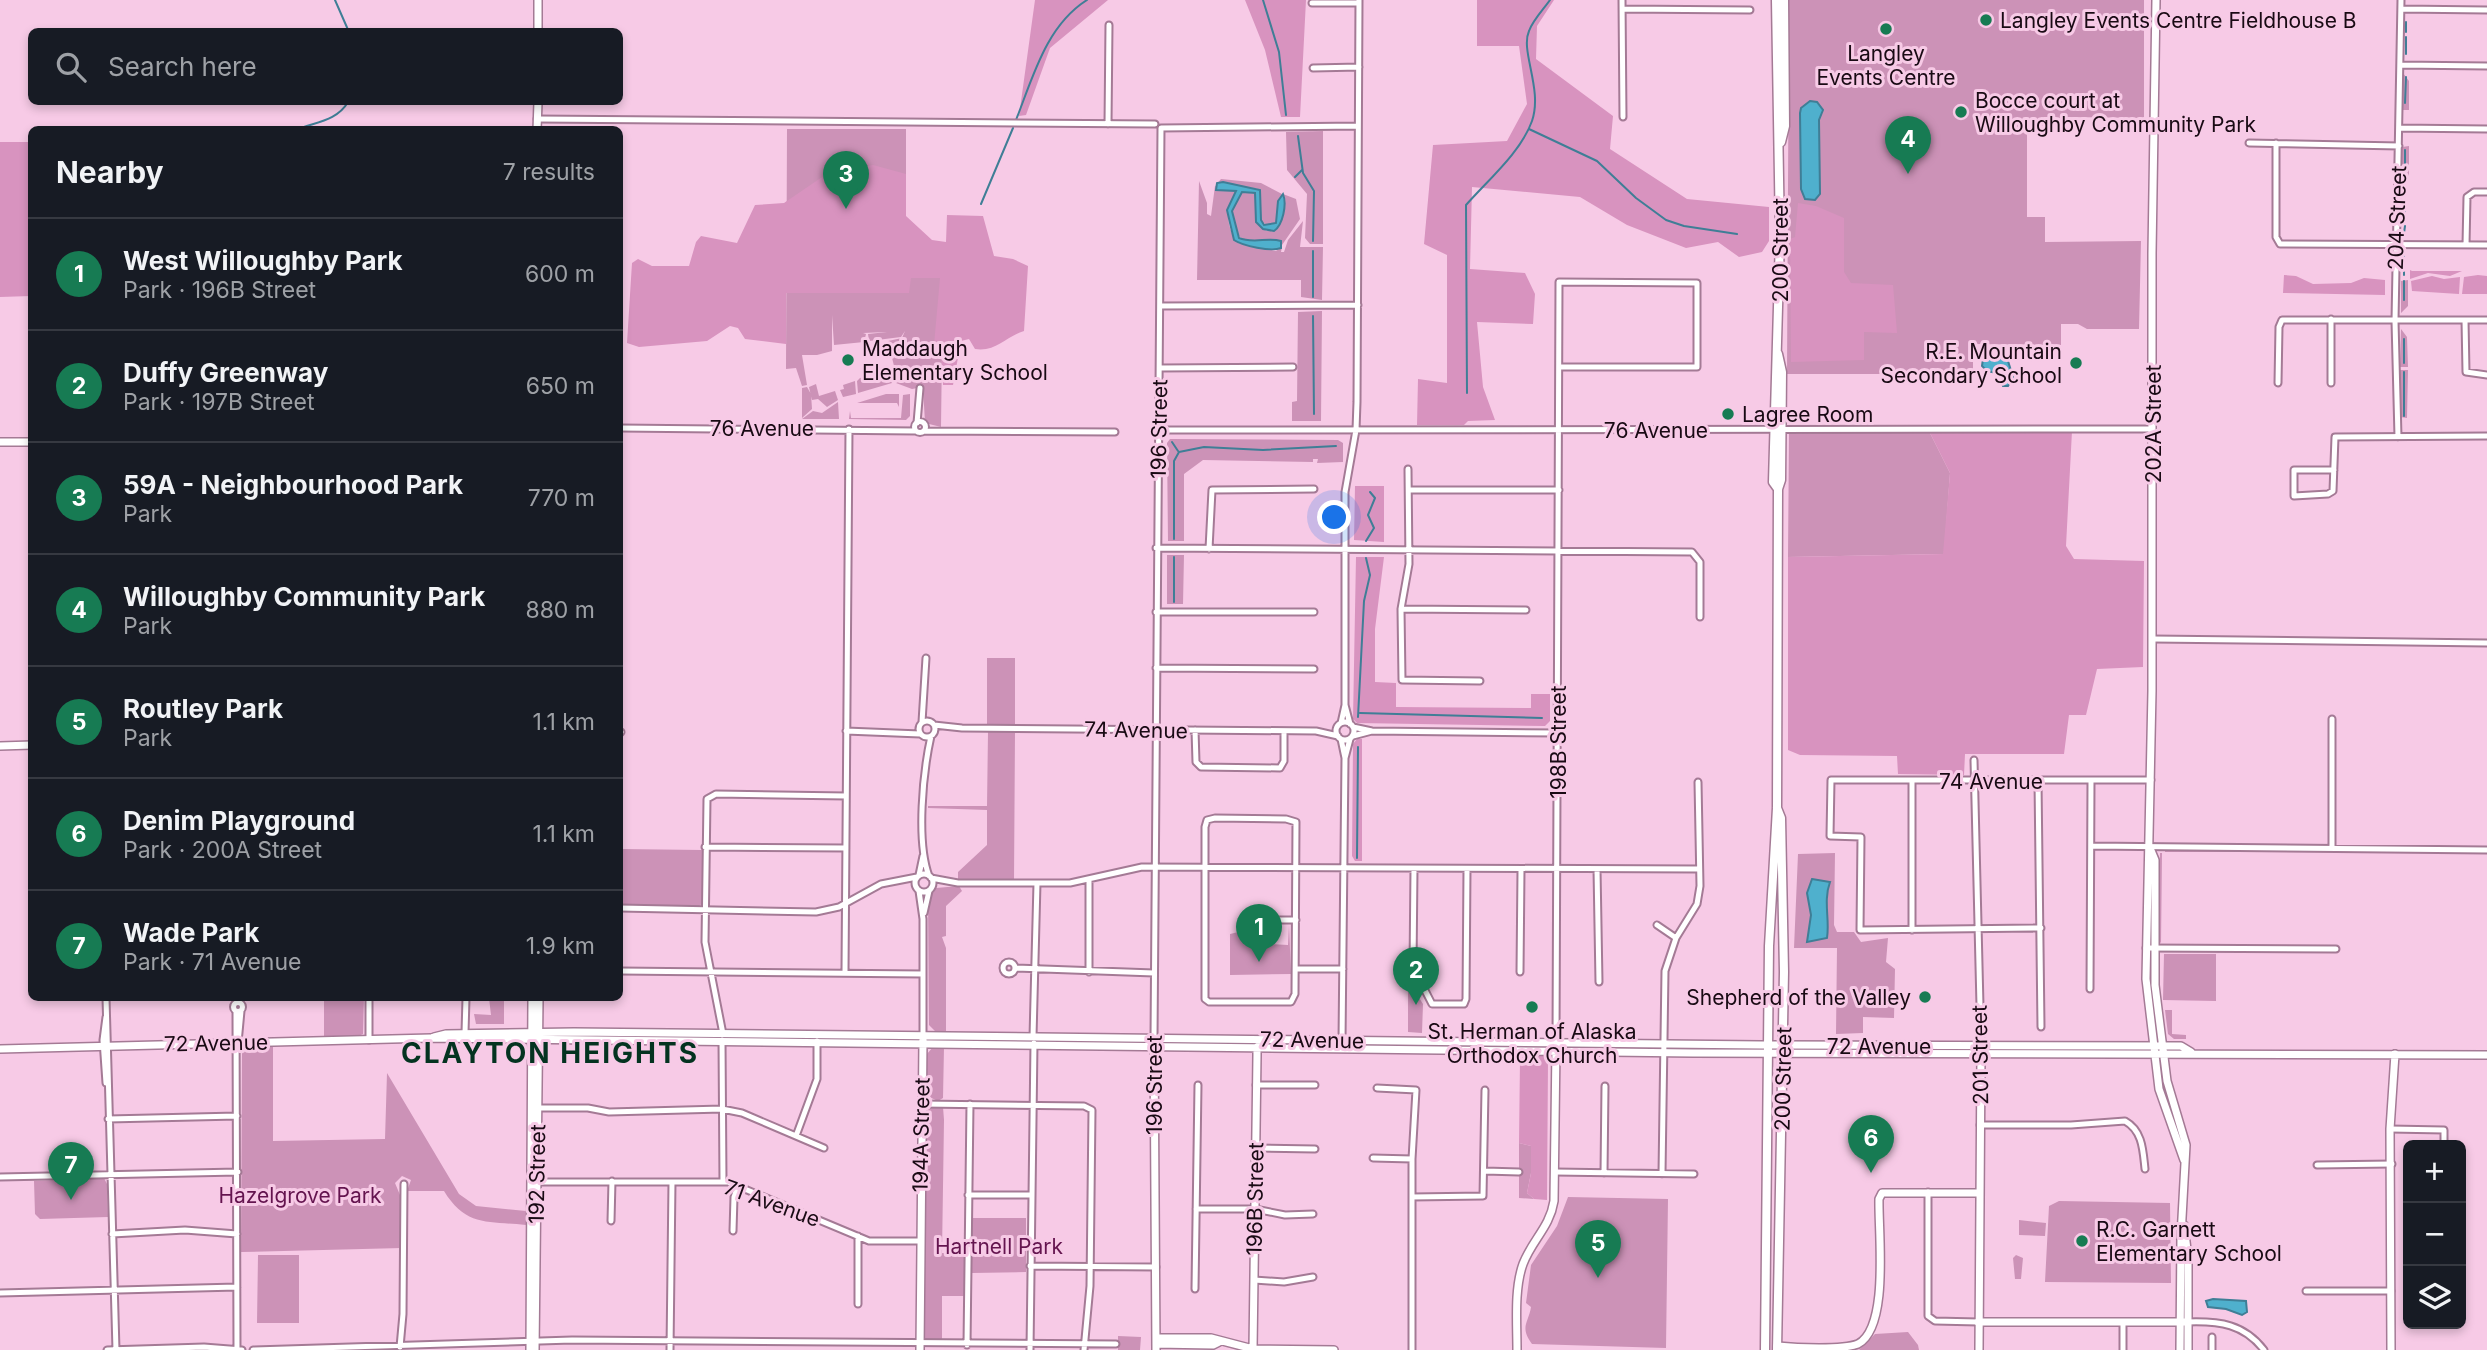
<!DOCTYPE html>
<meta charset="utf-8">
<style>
:root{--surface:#171b24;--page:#20242c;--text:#f1f3f6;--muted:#9ea1a6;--line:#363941;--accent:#177b53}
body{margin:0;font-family:Inter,sans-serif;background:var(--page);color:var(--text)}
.controls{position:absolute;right:21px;bottom:21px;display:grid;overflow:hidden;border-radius:10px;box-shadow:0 4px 10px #0003}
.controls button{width:63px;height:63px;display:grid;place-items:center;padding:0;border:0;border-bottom:2px solid var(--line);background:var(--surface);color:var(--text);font:35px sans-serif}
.you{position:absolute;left:1335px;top:518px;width:24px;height:24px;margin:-18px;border:5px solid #fff;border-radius:50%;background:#1a73e8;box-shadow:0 0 0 10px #1a73e833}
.badge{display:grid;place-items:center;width:46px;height:46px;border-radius:50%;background:var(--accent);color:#fff;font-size:23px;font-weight:700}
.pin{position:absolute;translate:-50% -58px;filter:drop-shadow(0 2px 4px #0008)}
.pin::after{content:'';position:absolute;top:37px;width:24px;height:21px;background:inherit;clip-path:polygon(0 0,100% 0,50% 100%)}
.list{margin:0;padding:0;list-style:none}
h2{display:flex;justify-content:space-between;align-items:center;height:91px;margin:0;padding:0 28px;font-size:30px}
h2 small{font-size:23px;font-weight:400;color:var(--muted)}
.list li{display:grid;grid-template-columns:46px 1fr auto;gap:21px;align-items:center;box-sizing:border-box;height:112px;padding:0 28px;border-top:2px solid var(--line)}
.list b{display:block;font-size:26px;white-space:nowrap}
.list p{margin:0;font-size:23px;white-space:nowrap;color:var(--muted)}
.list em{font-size:23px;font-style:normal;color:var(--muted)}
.icon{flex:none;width:38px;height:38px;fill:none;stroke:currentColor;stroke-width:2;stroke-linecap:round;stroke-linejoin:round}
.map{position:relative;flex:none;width:2487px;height:1350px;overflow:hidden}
.search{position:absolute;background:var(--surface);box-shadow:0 4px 10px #0003;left:28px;top:28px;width:595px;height:77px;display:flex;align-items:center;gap:18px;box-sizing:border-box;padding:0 24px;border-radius:10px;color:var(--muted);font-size:26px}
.panel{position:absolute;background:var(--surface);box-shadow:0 4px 10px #0003;left:28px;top:126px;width:595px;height:875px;border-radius:10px}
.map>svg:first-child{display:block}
.green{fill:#cc92b7}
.forest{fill:#d893bf}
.water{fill:#4fb0cd;stroke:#3f7e96;stroke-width:2}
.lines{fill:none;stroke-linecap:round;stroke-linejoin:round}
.stream{stroke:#3f7e96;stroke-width:2}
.street-casing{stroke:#a47a95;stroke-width:9}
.secondary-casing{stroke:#a47a95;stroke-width:10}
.primary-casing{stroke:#a47a95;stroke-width:11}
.street{stroke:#fff;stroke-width:5}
.secondary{stroke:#fff;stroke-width:7}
.primary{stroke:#fff;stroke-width:8}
.poi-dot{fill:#177b53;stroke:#f7cae6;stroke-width:2.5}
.labels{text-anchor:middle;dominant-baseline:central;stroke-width:6;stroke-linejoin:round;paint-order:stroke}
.poi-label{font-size:21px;fill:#190a14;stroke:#f7cae6;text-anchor:start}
.street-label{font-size:21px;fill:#190a14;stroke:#f7cae6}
.park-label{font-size:21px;fill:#64144f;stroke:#f7cae6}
.district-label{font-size:28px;font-weight:bold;letter-spacing:2px;fill:#043320;stroke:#f7cae6}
</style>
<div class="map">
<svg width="2487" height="1350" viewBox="0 0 2487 1350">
<rect width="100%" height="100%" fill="#f7cae6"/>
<path class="green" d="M1789 0H2144V118L2068 117 2027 131V217H2045V242L2141 241 2139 329H2087L2078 324H2061V345L1973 344V374H1787Z
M2403 73 2409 81V110H2402Z
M787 129H906V273L911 278 943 273 941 427 925 423 923 387 912 389 896 383V369L901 367 894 366 888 341 902 338 905 331 901 337 869 341 868 334 887 332 863 333 866 334 864 342 834 345 832 315V351L817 355H802L807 385 802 386 796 368 786 369Z
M1323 131V244H1310L1305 238 1307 194 1287 170 1286 132Z
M2409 146V176H2402V147Z
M1221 179 1261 183 1282 194 1276 223 1270 226 1261 222V194L1258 189 1220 182 1215 186Z
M1199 181 1207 203V214L1211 216 1215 186 1236 191C1226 211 1225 225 1238 243L1276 251 1282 247 1281 252H1284L1288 240 1303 221 1300 247H1323L1322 300 1301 297V280H1197Z
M1241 192 1257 194 1256 215 1266 231 1278 228C1283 219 1286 204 1283 194L1296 199 1300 219 1282 245 1246 241 1236 234 1232 209Z
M2408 280V306L2401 313V281Z
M1322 311 1321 421H1292V402L1297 401 1298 312Z
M2401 329 2407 337 2408 367H2400Z
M886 370 894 371 892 383 858 393 857 381 860 378Z
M2400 370H2408L2407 418 2400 417Z
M855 381 856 394 843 397 840 390 844 389 843 385Z
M816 384 819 396 835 391 838 400 827 407 818 399 812 400 809 387Z
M807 387 811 394 812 409 802 418V388Z
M886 394H899V407L897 403H857Z
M910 394V416L906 420 849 419 850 411 851 418H901L903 395Z
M838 402 839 419H802L813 411 822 413Z
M1929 431 1950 473 1944 554 1788 557 1789 434Z
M1170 439 1338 440 1343 443V462L1317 463 1318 459H1313V462L1203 460 1184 474V541H1168L1167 443Z
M1167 555H1184L1183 604H1167Z
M987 658H1015V724H987Z
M988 732H1015L1014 880 958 881V872L987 845V810L928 808V806H987Z
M620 849 702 850V904L696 908 620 905Z
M2165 850 2329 851V852H2165Z
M1835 853 1834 925 1837 932H1854L1861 942 1888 938 1886 962 1895 969 1894 1018 1863 1017V1033L1836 1034 1837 948H1794L1798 854Z
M2160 853H2162L2161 944 2159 939Z
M959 886 962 891 946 906V936L942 937 946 948V1032H936L929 1025 928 900 936 888Z
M1289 925 1291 974 1230 975V934L1251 929 1256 935H1265L1268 944 1288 945Z
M2164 954H2216V1001L2163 1000Z
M1408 981 1423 1004 1422 1033 1408 1032Z
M324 998H364L363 1034 356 1037 324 1038Z
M489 998H500L504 1001V1024H476L474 1014 491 1015Z
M2165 1010H2172V1034L2186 1035V1039H2174L2168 1034Z
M249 1045 273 1047V1141L385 1139 387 1073 459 1194 476 1206 526 1211V1225C488 1221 466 1227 444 1191H407L411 1180 402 1176 395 1183 400 1195 402 1248 241 1252 242 1054 244 1048Z
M933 1047H944L943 1098 938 1101 927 1096V1054Z
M930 1106 943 1107 944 1120 942 1253 965 1254V1296H942V1343L925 1341 924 1336 926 1112Z
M1519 1143 1531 1146V1173L1527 1193 1534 1199 1519 1198Z
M104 1178 107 1184 108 1217 40 1219 35 1214 34 1181Z
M1568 1197 1668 1199 1666 1348 1532 1344C1519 1327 1529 1322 1531 1307L1526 1303 1531 1265 1557 1226Z
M2059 1201 2170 1203 2171 1283 2045 1282 2049 1206Z
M972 1218H1026V1272L972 1273Z
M2019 1220 2046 1223 2045 1236 2019 1235Z
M258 1255H299V1323H257Z
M2016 1255 2023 1258 2021 1279H2015L2013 1258Z
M1908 1332 1918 1345 1919 1350H1859L1875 1334Z
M1118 1336 1141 1337 1140 1350H1118Z"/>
<path class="forest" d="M1035 0H1108L1050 48 1026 115 1019 116Z
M1245 0H1306L1300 117H1281L1265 50Z
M1477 0H1554L1537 26 1536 59 1613 116 1610 149 1687 199 1769 207V241L1762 252 1739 257 1718 242 1686 248 1627 225 1580 197 1472 187 1470 269 1525 273 1535 294 1533 324 1477 322 1483 387 1495 420 1468 421 1464 425H1417L1418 379 1447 383V255L1424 244 1433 145 1507 141 1527 104 1519 46H1477Z
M0 142H31V296L0 297Z
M873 165 906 174V216L932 240 946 242 947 215 983 216 994 256 1013 259 1028 266 1024 331C1005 337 997 352 975 349L969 339 961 341 953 385H943L941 347 934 345 940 278H911L909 293H786V344L745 339 738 328 730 326 707 341 639 347 627 343 632 263 638 259 652 266H689L696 242 701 236 737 243 755 205 784 203 828 173Z
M1798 203 1816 206 1844 218V272L1851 283 1893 285 1897 333 1864 332V360L1791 362 1790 239 1795 237Z
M2410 270 2412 271H2462L2450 276 2428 273 2410 279Z
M2284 275 2296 276 2313 284 2351 283 2364 278 2385 280V295L2283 293Z
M2478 275 2487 276V294H2462L2464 277Z
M2432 276 2444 279 2460 277 2459 294 2412 291 2411 281Z
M1929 431H2072L2066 546 2074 559 2144 561 2143 667 2097 669 2086 715H2069L2064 754H1965L1964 775 1898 774 1897 756 1800 755 1788 750V557L1943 554 1950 473Z
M1355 486H1384V542L1354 540Z
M1356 557H1384L1375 629V682L1396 683V707L1531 708V694H1550V721L1545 726 1357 723 1353 719Z
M1357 739H1362V861H1355L1352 856 1353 744Z
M1525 1054 1545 1056 1548 1061 1547 1200 1534 1199 1527 1193 1531 1173V1146L1519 1143 1520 1060Z"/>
<path class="water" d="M1810 101 1817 102 1823 110 1819 120 1820 194 1815 200 1805 199 1801 189 1800 113 1801 108Z
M1223 182 1260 190 1261 220 1264 225 1276 223 1278 201 1283 194C1287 204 1283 225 1274 231L1263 229 1256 222 1255 193 1242 192 1232 211 1239 238C1253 244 1268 237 1281 241V248C1271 252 1243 246 1234 240L1227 210 1236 191 1216 190 1217 183Z
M1992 355 2008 361 2013 377 2008 386H2003L1997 373 1987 371 1982 366 1983 359Z
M1812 879 1830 882C1823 901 1830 920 1827 938L1807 942 1811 915 1807 893Z
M2213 1299 2246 1301 2247 1312 2242 1315 2226 1309 2208 1307 2206 1301Z"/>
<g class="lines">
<path class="stream" d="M335 0 349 32
M1263 0 1279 52 1286 115
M2406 22V32
M2406 54V37
M2405 103 2406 77
M1016 120C1033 77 1046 26 1087 0
M1529 129 1597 161 1636 198 1666 220 1684 226 1737 234
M296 130C315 122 337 121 348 102
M1298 136 1303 173 1314 191 1313 241
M2405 150V175
M1295 177 1302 170
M2405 179V194
M981 204 1013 128
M2405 220V202
M2404 233 2405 226
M1313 251V297
M2404 275V256
M2404 281V300
M1313 316 1314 414
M2404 363V339
M1467 393 1466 205C1488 180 1521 152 1532 121 1543 89 1520 51 1529 31 1533 20 1543 10 1550 0
M2404 416V372
M1172 442 1178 451
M1179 452 1204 447 1263 450 1336 446
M1174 539V461L1179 452
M1366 541 1374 528 1368 515 1375 498 1370 492
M1174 602V557
M1360 713 1542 718
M1358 717 1364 601 1370 575 1366 558
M1357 858 1358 747"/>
<g class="street-casing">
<path id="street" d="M1622 0 1623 117
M1312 3H1359
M1622 9 1750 10
M2401 9 2487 10
M2400 65 2487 66
M1313 68 1359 67
M537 119 1155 124
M1108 124 1109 25
M2399 128 2487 129
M2249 143 2399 146
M2276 143V237L2280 244 2487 245
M2466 245 2467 197 2474 192H2487
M1160 306 1358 305
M2465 320 2466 372 2487 375
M1160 368 1293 367
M2278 383 2279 327 2282 320H2487
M2331 383V319
M914.5 427a5.5 5.5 0 1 1 11 0a5.5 5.5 0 1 1-11 0Z
M917 423 920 388
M620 428 915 431
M1159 430 2152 429
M924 431 1115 432
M2398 437 2395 321 2401 0
M1408 469 1409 564 1401 609 1402 680 1480 681
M2334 470H2294V496L2328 494 2333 491 2335 437 2487 436
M1409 490H1559
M1156 548 1692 552 1700 562V617
M1209 549 1212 490 1314 489
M1401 609 1526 610
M1156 612H1314
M2153 639 2487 643
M1156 668 1314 669
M919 729a8 8 0 1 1 16 0a8 8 0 1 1-16 0Z
M922 722 926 658
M1336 731a9 9 0 1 1 18 0a9 9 0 1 1-18 0Z
M1341 723 1345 705
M1350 724 1345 705V492L1356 430 1357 402 1359 0
M934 725 962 728 1316 731 1338 736
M1353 727 1372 731 1558 733
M1195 730 1196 762 1201 767 1280 768 1284 761V731
M846 731 920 734
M620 733 621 732
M1353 736 1372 731
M1341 739 1345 758
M1974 760 1981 1047
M2038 781 2041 1027
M1215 818 1286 819 1296 822 1295 994 1291 1002H1209L1205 999V827L1207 820Z
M2091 846 2487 850
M705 847 846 848
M2332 847V719
M1414 869 1413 967 1432 1004H1464L1466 999 1467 869
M1597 869 1599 982
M915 883a9 9 0 1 1 18 0a9 9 0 1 1-18 0Z
M919 875 923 856
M929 876C916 841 923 772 931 736
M931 878 958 883H1070L1142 867 1699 869
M919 891 923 919V1036
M620 908 816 912 839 907 881 884 917 877
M924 913 929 891
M1260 924 1268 920H1296
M1657 925 1676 938
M2041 928 1860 930 1861 837 1830 836 1831 780H2151
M1912 930V781
M2146 948 2336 949
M1003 968a6 6 0 1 1 12 0a6 6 0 1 1-12 0Z
M1015 968 1154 973
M1296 969H1343
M620 971 923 974
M1089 972V880
M1520 972 1521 870
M845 973 849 429
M2090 989 2091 781
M106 998 116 1350
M233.5 1007a4.5 4.5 0 1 1 9 0a4.5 4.5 0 1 1-9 0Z
M236 1011 237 1350
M106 1017 103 1040 106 1083
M465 1033 466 998
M723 1034 705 942 707 799 716 794 846 796
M1033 1037 1037 883
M1154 1038 1161 128 1358 126
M369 1040V998
M722 1040 723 1182
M1342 1041 1345 758 1350 739
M1556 1042 1559 282 1697 283V367H1559
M238 1043 241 1011
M1256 1085H1315
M1377 1088 1416 1090 1412 1159V1350
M922 1104 1084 1106 1092 1110 1090 1286 1084 1350
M538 1108H588L609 1112 722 1109 742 1113 824 1148
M108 1119 237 1116
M1980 1125H2071L2125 1121C2143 1131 2143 1151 2145 1169
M2390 1129 2444 1130V1145
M796 1136 817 1079V1041
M1255 1148 1315 1149
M1373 1158 1412 1159
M2317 1165 2392 1164
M1485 1171 1519 1172
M1555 1172 1694 1174
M1604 1173 1605 1086
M1662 1174 1665 971 1676 938 1697 904 1700 886 1698 782
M0 1177 238 1172
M536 1182H728L869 1241H920
M1928 1192V1316L1935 1321 1978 1322
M968 1195H1031
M1412 1197 1483 1196 1485 1090
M1196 1209H1255L1285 1215 1313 1214
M611 1221 612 1181
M733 1231 734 1197 738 1186
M112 1234 185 1230 237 1234
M1030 1266 1156 1267
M1254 1280 1284 1282 1313 1277
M1195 1289 1198 1085
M2306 1291H2391
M0 1293 237 1287
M858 1304V1236
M2188 1322C2220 1321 2244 1324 2264 1350
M2212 1337V1350
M967 1345 970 1104
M400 1347 403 1314 404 1184
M107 1350 204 1347 242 1350
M253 1350 572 1340 1116 1344
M670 1350 672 1182
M1030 1350 1034 1043
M2123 1350V1323"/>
</g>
<g class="secondary-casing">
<path id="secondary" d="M2156 0 2152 253V691L2146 979 2159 1089 2184 1160
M538 32V0
M537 130 538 102
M0 442H32
M0 746 32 745
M2150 848 2155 860V985L2167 1081 2186 1145 2181 1236 2180 1350
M434 1037 446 1034 574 1032 1761 1045 2181 1046 2191 1052
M1154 1043 1156 1350
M0 1049 431 1038 1693 1053 2487 1055
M2184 1225 2188 1258V1350
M1978 1322H2188
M1156 1338H1211L1253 1349 1334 1350
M1156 1344 1213 1345 1219 1342
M1777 1346C1796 1348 1843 1350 1858 1344 1890 1327 1878 1231 1879 1199L1882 1193H1979
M530 1350 532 998
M535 1350 539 998
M920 1350 923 1039
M1253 1350 1257 1055V1047L1261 1045
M1517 1350C1517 1323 1514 1289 1523 1264 1532 1240 1550 1227 1554 1201L1556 1046
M1979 1350 1981 1054
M2391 1350 2390 1129 2395 1054"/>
</g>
<g class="primary-casing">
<path id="primary" d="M1776 0 1780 237 1773 482 1778 489
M1781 142 1785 126 1784 0
M1765 1350 1769 946 1777 808 1778 489 1781 480 1782 372 1778 354
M1777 1350 1784 972 1781 818 1777 808"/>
</g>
<use href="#street" class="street"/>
<use href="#secondary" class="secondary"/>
<use href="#primary" class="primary"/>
</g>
<g class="poi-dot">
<circle cx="1986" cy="20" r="7"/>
<circle cx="1886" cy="29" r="7"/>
<circle cx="1961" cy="112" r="7"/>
<circle cx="848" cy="360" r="7"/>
<circle cx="2076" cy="363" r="7"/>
<circle cx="1728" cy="414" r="7"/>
<circle cx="1925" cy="997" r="7"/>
<circle cx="1532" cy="1007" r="7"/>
<circle cx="2082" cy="1241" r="7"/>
</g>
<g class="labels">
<g class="poi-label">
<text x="2000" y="20">Langley Events Centre Fieldhouse B</text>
<text x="1886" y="53" text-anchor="middle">Langley<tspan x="1886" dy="24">Events Centre</tspan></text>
<text x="1975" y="100">Bocce court at<tspan x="1975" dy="24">Willoughby Community Park</tspan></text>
<text x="862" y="348">Maddaugh<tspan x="862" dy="24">Elementary School</tspan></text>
<text x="2062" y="351" text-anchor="end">R.E. Mountain<tspan x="2062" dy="24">Secondary School</tspan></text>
<text x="1742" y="414">Lagree Room</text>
<text x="1911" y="997" text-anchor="end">Shepherd of the Valley</text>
<text x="1532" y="1031" text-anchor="middle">St. Herman of Alaska<tspan x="1532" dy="24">Orthodox Church</tspan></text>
<text x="2096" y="1229">R.C. Garnett<tspan x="2096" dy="24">Elementary School</tspan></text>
</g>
<g class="street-label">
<text transform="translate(2397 218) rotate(-88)">204 Street</text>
<text transform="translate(1780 250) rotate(-90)">200 Street</text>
<text transform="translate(2153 424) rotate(-90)">202A Street</text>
<text x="762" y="428">76 Avenue</text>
<text transform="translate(1159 429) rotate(-89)">196 Street</text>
<text x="1656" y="430">76 Avenue</text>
<text transform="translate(1136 730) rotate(1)">74 Avenue</text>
<text transform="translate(1558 742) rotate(-90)">198B Street</text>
<text x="1991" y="781">74 Avenue</text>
<text transform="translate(1312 1040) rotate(1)">72 Avenue</text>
<text transform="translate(216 1043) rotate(-1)">72 Avenue</text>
<text x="1879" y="1046">72 Avenue</text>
<text transform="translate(1980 1055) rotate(-91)">201 Street</text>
<text transform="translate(1783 1079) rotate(-89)">200 Street</text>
<text transform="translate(1154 1085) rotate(-90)">196 Street</text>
<text transform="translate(921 1135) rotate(-89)">194A Street</text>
<text transform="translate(537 1174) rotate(-89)">192 Street</text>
<text transform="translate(1255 1199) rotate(-89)">196B Street</text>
<text transform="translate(772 1203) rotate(20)">71 Avenue</text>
</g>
<g class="park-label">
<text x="300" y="1195">Hazelgrove Park</text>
<text x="999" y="1246">Hartnell Park</text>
</g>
<g class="district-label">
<text x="550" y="1053">CLAYTON HEIGHTS</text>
</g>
</g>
</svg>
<div class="controls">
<button>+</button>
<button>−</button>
<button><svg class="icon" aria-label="layers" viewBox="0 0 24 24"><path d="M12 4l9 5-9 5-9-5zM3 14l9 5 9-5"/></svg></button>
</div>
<div class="you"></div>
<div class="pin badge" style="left:1259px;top:962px">1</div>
<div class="pin badge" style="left:1416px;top:1005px">2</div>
<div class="pin badge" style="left:846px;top:209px">3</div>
<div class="pin badge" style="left:1908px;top:174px">4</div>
<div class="pin badge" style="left:1598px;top:1278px">5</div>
<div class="pin badge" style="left:1871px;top:1173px">6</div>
<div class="pin badge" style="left:71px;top:1200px">7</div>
<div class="search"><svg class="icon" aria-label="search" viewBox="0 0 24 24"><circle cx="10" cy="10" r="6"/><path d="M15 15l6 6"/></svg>Search here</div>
<section class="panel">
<h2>Nearby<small>7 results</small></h2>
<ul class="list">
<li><span class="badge">1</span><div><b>West Willoughby Park</b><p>Park · 196B Street</p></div><em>600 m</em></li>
<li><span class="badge">2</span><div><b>Duffy Greenway</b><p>Park · 197B Street</p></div><em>650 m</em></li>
<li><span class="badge">3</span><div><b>59A - Neighbourhood Park</b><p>Park</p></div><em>770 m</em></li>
<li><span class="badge">4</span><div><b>Willoughby Community Park</b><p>Park</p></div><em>880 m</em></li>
<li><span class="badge">5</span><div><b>Routley Park</b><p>Park</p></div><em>1.1 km</em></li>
<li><span class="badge">6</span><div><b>Denim Playground</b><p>Park · 200A Street</p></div><em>1.1 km</em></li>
<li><span class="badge">7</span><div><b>Wade Park</b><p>Park · 71 Avenue</p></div><em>1.9 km</em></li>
</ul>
</section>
</div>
